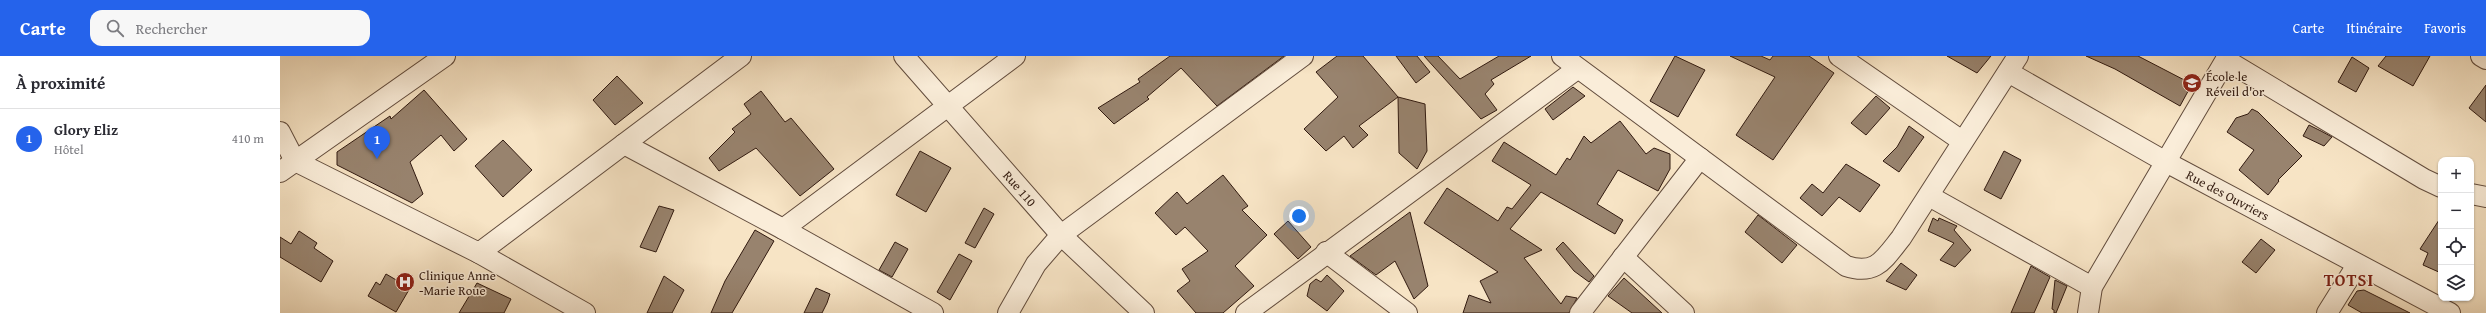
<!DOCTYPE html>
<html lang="fr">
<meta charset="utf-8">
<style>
:root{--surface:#fff;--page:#f7f7f7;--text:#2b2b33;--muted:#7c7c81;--line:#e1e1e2;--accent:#2563eb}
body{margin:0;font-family:"Gentium Book Plus",serif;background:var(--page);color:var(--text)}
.controls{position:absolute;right:12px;bottom:12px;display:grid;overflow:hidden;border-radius:8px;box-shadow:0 1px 3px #0004}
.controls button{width:36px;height:36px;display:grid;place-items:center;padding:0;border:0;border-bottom:1px solid var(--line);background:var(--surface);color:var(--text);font:20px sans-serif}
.you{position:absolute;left:1019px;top:160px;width:14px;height:14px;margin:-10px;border:3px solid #fff;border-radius:50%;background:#1a73e8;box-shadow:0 0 0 6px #1a73e833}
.badge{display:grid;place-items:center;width:26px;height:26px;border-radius:50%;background:var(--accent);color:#fff;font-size:13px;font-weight:700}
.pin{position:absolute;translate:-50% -33px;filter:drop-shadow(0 1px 2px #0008)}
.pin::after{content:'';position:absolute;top:21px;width:14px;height:12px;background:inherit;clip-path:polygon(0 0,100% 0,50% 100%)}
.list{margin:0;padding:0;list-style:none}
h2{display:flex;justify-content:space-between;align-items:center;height:52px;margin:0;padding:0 16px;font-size:17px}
h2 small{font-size:13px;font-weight:400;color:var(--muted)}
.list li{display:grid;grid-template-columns:26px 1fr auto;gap:12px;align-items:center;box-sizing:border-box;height:60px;padding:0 16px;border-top:1px solid var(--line)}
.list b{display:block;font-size:15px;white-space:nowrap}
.list p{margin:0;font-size:13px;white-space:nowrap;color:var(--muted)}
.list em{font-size:13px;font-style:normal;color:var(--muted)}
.icon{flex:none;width:22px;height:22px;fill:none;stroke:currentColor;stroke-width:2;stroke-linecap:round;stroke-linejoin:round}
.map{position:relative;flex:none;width:2206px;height:257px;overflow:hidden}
header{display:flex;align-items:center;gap:24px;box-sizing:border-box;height:56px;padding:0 20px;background:var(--accent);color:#fff}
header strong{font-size:19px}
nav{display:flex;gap:22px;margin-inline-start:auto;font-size:14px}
.search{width:280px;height:36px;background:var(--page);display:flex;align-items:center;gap:10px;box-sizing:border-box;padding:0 14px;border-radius:12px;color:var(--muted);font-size:15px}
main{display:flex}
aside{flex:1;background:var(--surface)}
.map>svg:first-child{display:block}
.building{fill:#98836e;stroke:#311a10}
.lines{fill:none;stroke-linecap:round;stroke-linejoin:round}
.minor-casing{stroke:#624c3d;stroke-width:22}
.minor{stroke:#faedd9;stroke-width:20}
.labels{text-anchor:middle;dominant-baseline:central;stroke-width:3;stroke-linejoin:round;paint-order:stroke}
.poi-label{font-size:13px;fill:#311a10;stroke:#faedd9;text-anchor:start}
.street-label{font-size:13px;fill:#311a10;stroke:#faedd9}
.district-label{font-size:17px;font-weight:bold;letter-spacing:1px;fill:#7a1f14;stroke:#faedd9}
</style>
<header>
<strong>Carte</strong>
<div class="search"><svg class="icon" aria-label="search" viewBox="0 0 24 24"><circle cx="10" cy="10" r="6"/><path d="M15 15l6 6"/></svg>Rechercher</div>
<nav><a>Carte</a><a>Itinéraire</a><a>Favoris</a></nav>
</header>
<main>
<aside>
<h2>À proximité<small></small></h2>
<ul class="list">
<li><span class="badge">1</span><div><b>Glory Eliz</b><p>Hôtel</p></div><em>410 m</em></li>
</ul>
</aside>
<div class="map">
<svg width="2206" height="257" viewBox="0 0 2206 257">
<rect width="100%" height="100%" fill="#f7e4c5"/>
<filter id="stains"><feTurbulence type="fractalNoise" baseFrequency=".005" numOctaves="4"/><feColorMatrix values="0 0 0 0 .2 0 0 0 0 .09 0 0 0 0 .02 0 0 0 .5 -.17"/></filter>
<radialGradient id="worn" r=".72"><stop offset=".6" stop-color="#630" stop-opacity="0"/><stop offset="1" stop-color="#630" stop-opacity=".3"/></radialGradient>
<path class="building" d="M890 0H1004L937 50 901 12 867 41 869 43 834 68 818 52 860 26 858 23Z
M1057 0H1083L1118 41 1079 70 1088 79 1073 92 1064 80 1046 95 1024 73 1058 41 1036 16Z
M1116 0H1137L1150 16 1136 27Z
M1144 0H1158L1180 23 1219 0H1251L1211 24 1214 28 1205 38 1217 54 1201 63Z
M1395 0 1425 14 1398 61 1370 45Z
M1450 0H1481L1490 4 1493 0H1529L1554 17 1493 104 1456 79 1495 21Z
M1667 0H1711L1697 17Z
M1806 0H1858L1912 28 1900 50 1835 13Z
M2106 0H2150L2133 30 2098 10Z
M2072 1 2089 12 2076 36 2058 26Z
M337 20 363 47 335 69 313 44Z
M2206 29V66L2189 52Z
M1293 31 1305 40 1273 64 1265 53Z
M144 34 187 83 174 95 161 79 130 106 143 138 132 147 57 109V96L110 60 111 63Z
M481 35 505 66 511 62 554 113 520 140 476 92 439 115 429 102 455 76 452 73 471 58 464 48Z
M1596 40 1610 52 1586 79 1571 67Z
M1118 41 1145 48 1147 95 1137 113 1119 97Z
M1972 53 1978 56 2022 100 1998 124 1999 125 1988 139 1959 114 1974 94 1947 76 1956 62 1968 58Z
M1340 65 1366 98 1374 92 1390 98V113L1378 135 1338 114 1317 148 1343 164 1335 178 1261 136 1230 173 1262 194 1244 202 1281 248 1286 240 1297 242 1289 257H1183L1189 239 1211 247 1200 225 1218 216 1144 167 1167 132 1218 165 1227 151 1232 153 1251 129 1212 105 1224 86 1276 119 1287 102 1290 104 1304 80 1311 87Z
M2029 69 2041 75 2052 81 2044 90 2023 80Z
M1629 70 1644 81 1619 116 1603 105 1617 91Z
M223 84 252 114 223 141 195 110Z
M640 95 671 112 646 156 616 139Z
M1724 95 1741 104 1721 143 1704 134Z
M1566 108 1600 129 1580 156 1559 141 1542 160 1520 142 1532 128 1543 137Z
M943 119 968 150 962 154 987 179 955 210 974 230 943 257H916L897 235 910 225 902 213 928 195 905 171 896 179 875 157 897 136 907 148Z
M379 150 394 154 376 196 360 191Z
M704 152 714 158 695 192 685 187Z
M1130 156 1148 230 1134 243 1115 205 1096 219 1070 200Z
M1478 159 1517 189 1502 207 1465 176Z
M2161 161V217L2143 209 2148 197 2140 193Z
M1653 162 1658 165 1659 162 1677 170 1674 174 1691 194 1675 211 1660 204 1674 187 1648 175Z
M1008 165 1031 191 1018 203 994 178Z
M475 174 494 185 452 257H431L445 225Z
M19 175 37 187 34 192 53 205 41 226 0 201V181L11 188Z
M1981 183 1995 194 1976 217 1962 206Z
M615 186 628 193 612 221 599 214Z
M1283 186 1314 220 1309 226 1294 215 1276 193Z
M679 198 692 205 670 244 657 236Z
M1621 207 1637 219 1626 234 1606 225Z
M1751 210 1770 221 1754 257H1731Z
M106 218 130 232 116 256 88 240 96 226 100 229Z
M1047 219 1064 235 1047 255 1027 240 1030 228 1036 223 1041 226Z
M384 220 404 234 392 257H367Z
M1344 222 1382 257H1352L1328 240Z
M1775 224 1787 230 1776 257H1774V254L1772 253Z
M197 227 231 243 224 257H179Z
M536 232 550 238 547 247 542 257H524Z
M2084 234 2130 257H2082L2068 249 2077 235Z"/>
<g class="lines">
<g class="minor-casing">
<g id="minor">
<path id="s1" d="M624 0 781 179 864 257"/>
<path d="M1282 0 1566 210C1596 220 1604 203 1621 182L1738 0"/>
<path d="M1559 0 1682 85"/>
<path d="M2201 0 2206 3"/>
<path d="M1946 4 2144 123 2161 131"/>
<path id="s2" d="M1728 16 1886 106 2170 257"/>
<path d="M0 76 15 105 199 197 461 0"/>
<path d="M344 88 503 173 735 0"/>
<path d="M0 116 165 0"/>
<path d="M2191 138 2206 141"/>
<path d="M1649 140 1812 231"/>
<path d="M503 173 653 257"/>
<path d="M1046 196 1127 257"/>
<path d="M199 197 305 257"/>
<path d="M1343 201 1404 257"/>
<path d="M728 257 756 208 781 179 1023 0"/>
<path d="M966 257 1297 13"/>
<path d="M1300 257 1420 102"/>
<path d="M1808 257 1812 231 1948 0"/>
<path d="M2047 257 2077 209"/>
</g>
</g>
<use href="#minor" class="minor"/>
</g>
<defs>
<g id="school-disc" transform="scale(1)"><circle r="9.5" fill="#8f2418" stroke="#faedd9"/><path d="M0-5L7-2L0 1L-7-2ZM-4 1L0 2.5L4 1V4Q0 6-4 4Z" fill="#fff"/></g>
<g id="hospital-disc" transform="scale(1)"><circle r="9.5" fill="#8f2418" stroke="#faedd9"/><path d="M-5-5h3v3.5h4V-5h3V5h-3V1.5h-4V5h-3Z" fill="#fff"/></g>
</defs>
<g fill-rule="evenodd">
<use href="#school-disc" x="1912" y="27"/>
<use href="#hospital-disc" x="125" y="226"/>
</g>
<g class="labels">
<g class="poi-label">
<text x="1926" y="20">École le<tspan x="1926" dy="15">Réveil d'or</tspan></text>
<text x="139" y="219">Clinique Anne<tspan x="139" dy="15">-Marie Roue</tspan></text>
</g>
<g class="street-label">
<text stroke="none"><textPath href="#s1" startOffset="176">Rue 110</textPath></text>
<text stroke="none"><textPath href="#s2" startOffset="252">Rue des Ouvriers</textPath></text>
</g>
<g class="district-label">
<text x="2069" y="223">TOTSI</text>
</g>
</g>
<rect width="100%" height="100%" filter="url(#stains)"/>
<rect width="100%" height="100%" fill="url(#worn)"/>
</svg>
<div class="controls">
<button>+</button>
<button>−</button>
<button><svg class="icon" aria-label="locate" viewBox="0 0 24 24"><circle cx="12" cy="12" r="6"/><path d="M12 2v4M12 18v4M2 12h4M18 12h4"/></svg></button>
<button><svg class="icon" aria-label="layers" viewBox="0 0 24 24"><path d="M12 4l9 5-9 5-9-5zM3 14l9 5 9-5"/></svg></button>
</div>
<div class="you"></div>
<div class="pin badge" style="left:97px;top:103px">1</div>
</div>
</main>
